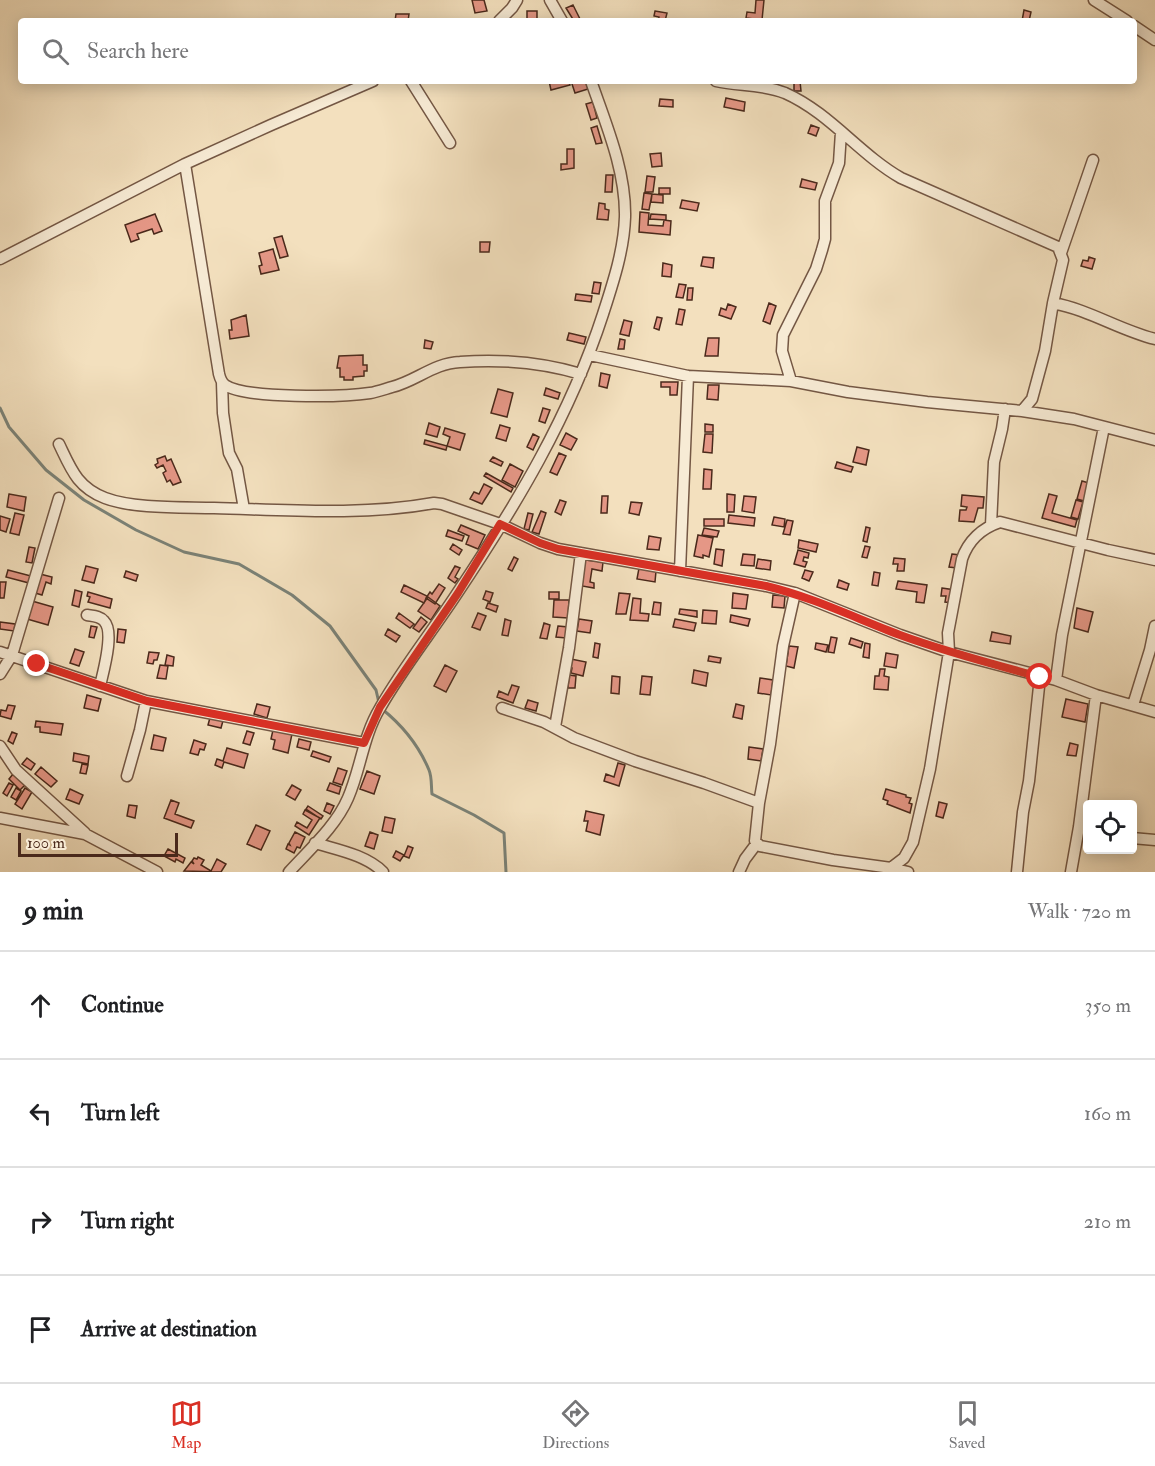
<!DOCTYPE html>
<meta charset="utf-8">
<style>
:root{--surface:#fff;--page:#f6f6f6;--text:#202124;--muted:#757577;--line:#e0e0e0;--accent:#d93025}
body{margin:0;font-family:"IM FELL Double Pica",serif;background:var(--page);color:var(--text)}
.controls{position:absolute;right:18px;bottom:18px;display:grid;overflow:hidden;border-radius:6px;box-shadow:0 3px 15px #0003}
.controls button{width:54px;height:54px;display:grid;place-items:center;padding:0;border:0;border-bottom:2px solid var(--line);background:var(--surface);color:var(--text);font:30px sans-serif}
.scale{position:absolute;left:18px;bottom:15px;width:160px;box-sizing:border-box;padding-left:6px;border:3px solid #4a291b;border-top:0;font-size:16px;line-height:21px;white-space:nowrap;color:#4a291b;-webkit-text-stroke:4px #f7ebd5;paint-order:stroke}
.stop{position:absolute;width:18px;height:18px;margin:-14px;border:4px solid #d93025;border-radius:50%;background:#fff}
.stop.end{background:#d93025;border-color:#fff;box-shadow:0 2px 6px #0008}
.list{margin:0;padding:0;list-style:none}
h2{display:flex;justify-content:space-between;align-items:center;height:78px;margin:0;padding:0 24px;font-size:26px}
h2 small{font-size:20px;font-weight:400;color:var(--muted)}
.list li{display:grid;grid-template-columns:39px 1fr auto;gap:18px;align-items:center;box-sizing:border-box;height:108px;padding:0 24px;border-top:2px solid var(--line)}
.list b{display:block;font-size:22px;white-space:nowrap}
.list em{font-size:20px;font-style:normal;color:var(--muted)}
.icon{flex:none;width:33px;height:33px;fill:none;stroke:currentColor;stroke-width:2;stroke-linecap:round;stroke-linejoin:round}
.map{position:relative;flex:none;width:1155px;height:872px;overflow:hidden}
.search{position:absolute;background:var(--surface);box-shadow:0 3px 15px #0003;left:18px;right:18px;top:18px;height:66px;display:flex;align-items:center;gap:15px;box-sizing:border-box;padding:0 21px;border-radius:6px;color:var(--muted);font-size:22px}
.sheet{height:510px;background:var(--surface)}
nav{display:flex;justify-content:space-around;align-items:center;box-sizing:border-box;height:84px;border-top:2px solid var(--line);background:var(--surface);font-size:16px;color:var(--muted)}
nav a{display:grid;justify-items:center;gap:3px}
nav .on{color:var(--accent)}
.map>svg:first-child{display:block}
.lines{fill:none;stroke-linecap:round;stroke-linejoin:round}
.stream{stroke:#7b8277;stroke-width:3}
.building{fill:#e59786;stroke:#4a291b;stroke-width:1.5}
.minor-casing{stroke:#745744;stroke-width:13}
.minor{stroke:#f7ebd5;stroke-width:10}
.route{stroke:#d93025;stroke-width:8}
</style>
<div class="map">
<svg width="1155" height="872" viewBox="0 0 1155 872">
<rect width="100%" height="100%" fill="#f3e0be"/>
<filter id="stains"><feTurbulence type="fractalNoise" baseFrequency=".00333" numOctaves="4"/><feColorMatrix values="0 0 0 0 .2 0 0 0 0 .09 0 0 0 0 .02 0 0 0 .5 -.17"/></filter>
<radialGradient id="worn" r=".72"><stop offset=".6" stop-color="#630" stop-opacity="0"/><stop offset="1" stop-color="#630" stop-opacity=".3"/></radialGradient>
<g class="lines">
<path class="stream" d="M0 408 9 427 46 470 84 500 136 530 184 552 239 564 292 595 330 626 376 690 379 703
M382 709C402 725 419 746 429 770 432 777 431 786 432 794L474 815 504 833 506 872"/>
</g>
<path class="building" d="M472 0H484L487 11 475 13Z
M756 0H764L762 20 746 18 747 12 755 13Z
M573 5 581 21H574L566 8Z
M1024 10 1031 12 1029 21H1022Z
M527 11H537V21H527Z
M655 11 667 13 665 21H658L659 17 654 16Z
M396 14H409L408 21H395Z
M549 81H569L570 85 551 90Z
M571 81H586L588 89 575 93Z
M794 81H800L801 91H794Z
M726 98 745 102 744 111 724 107Z
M660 99 673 100V107L659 106Z
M593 102 597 118 591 120 586 104Z
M811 125 819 128 816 136 808 133Z
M597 126 602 143 596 144 591 128Z
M567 149H574V168L561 170V164H567Z
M661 153 662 166 652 167 650 154Z
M606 175H613L612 192H605Z
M647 176 655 177 653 192H645Z
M802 179 817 183 815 190 800 187Z
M659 188H670V194H659Z
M644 193 652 194 649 210 642 209Z
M652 194 663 195V203L651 202Z
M682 200 699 203 697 211 680 208Z
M599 203 605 204V209L609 210 608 220 597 219Z
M640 212 649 213 648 225 663 226 664 220 671 221 670 235 639 232Z
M155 214 162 231 154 234 152 229 137 234 139 239 131 242 125 225Z
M651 214 666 215V220L650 219Z
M282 236 288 256 280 258 274 238Z
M480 242H490L489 252H480Z
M273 249 279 270 261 274 259 266 262 265 259 253Z
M703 257 714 258 713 268 701 266Z
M1089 257 1095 259 1092 269 1081 266 1083 260 1088 261Z
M663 263 672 265 671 277 662 276Z
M594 282 601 283 599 294 592 293Z
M679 284 686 285 683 298 676 297Z
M688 288H693L692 300H687Z
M576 294 592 296 591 302 575 300Z
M769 303 776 306 770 324 763 321Z
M728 304 736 307 731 319 719 315 721 308 726 310Z
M679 309 685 310 682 325 676 324Z
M246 315 249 336 230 339 229 330H232L231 320Z
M657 317 662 318 659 330 654 328Z
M624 320 632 322 629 336 620 334Z
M569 333 586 337 584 344 567 340Z
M708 338H719L718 356H705Z
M620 339 625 340 624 349H618Z
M425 340 433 342 431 349 424 348Z
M363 355V365H367V371H364V376L353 377V380H344V377H340V368H337L339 356Z
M601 373 610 375 607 388 599 386Z
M661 382H678L677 395H670V387H661Z
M708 385H719L718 400 707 399Z
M546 388 560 393 558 399 544 395Z
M498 389 513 393 507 417 491 413Z
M543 408 550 410 545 423 539 421Z
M429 423 440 427 437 437 426 434Z
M705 424 713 425V432H705Z
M500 425 510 428 506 441 496 438Z
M445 428 465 434 460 450 447 446 450 437 443 434Z
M566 433 577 439 571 450 560 445Z
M533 434 539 437 533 450 527 447Z
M705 434H713L712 453 703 452Z
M425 440 447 446 446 450 424 444Z
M857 447 869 450 866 465 853 462Z
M559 453 566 456 557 475 550 472Z
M165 456 167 461 171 459 181 482 173 485 170 480 167 482 163 473 166 471 163 465 157 468 155 465 158 463 157 459Z
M493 457 503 462 501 466 490 461Z
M837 462 853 467 851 472 835 468Z
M510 464 523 471 515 487 502 480Z
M704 469 712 470 711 489H703Z
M486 473 513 488 511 492 484 476Z
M1082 481 1089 483 1084 501 1077 499Z
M484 484 492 488 482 504 470 499 474 492 479 494Z
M9 494 26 497 24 511 7 507Z
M727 494 735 495 734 512H727Z
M1049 494 1057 496 1052 513 1077 520 1075 527 1042 518Z
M962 495 984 497 983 508H978L974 522 959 521 960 510H966L967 507 961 506Z
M602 496H608L607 513H601Z
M744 496 756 497 754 513 742 511Z
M560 500 566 502 561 515 555 512Z
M1076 500 1083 502 1078 519 1071 517Z
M631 502 642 503 639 515 629 513Z
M541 511 546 513 539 534 532 532Z
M15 513 24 515 19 535 10 533Z
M528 513 533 514 529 530 524 529Z
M729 515 755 518 754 526 728 523Z
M0 516 10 519 6 532 0 530Z
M774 517 785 519 784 527 772 525Z
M704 519H724V526H704Z
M787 520 793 521 790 535 783 534Z
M461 525 485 535 478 549 466 544 469 536 458 531Z
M866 527 870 528 867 542 863 541Z
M704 528 719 531 717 537 702 535Z
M448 530 464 536 462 541 446 536Z
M698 535 713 538 709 557 703 555V558L694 556Z
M649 536 661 538 659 550 647 549Z
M799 540 818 544 816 552 798 548Z
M453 544 462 550 459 555 450 549Z
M865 546 870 547 867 558 862 557Z
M29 547 35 548 32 563 26 562Z
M716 549 724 550 722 566 714 564Z
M798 550 809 553 808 558 804 557 803 561 807 562 805 567 794 564Z
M743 554 755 555 754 566 741 565Z
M952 554 960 555 957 568 949 567Z
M514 557 518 559 512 571 508 569Z
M894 558 905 559 904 571H897L898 564H893Z
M758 559 771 561 770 570 756 568Z
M585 560 603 562 602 571 592 569 590 582 594 583V588L582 586Z
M86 566 98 569 94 583 82 580Z
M455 566 460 568 455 577 458 579 455 583 448 578Z
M639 568 656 571 655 582 637 579Z
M8 570 31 576 29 583 6 577Z
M805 570 813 572 809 581 802 578Z
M126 571 138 575 136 581 124 577Z
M874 572 880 573 878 586 872 585Z
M40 574 52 577 51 584 46 582 42 595 35 593Z
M839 580 849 584 847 590 837 587Z
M898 581 927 585 924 603 916 602 917 592 896 589Z
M0 582H6L4 598H0Z
M439 584 445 588 435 604 426 598 430 592 432 594Z
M404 585 427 596 424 603 401 592Z
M942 588 955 590 954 603 945 602 946 596H941Z
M75 590 82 592 79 607 72 605Z
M486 591 493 593 490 602 483 599Z
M88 592 112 599 110 608 88 602 90 597 87 596Z
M549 592H559V599H549Z
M619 593 630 594 626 614H616Z
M733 593 748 595 746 609 732 608Z
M773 595 785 596 784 608 772 607Z
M428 597 440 606 431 620 418 611Z
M633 598 641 599 640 613 649 614 648 621 630 620Z
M554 600H569L568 618 553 617Z
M32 601 53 607 48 625 27 619Z
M654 602 661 603 660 615 652 614Z
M488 603 498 606 496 612 486 608Z
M1077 608 1093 612 1088 632 1074 628Z
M680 609 697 611V617L679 614Z
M703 610 717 611 716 624 702 623Z
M399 613 414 624 410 628 396 618Z
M478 613 486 616 480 630 472 627Z
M731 615 750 619 748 626 730 622Z
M421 617 427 622 419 632 413 628Z
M505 619 511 621 508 636 502 635Z
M579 619 592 621 590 633 577 631Z
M675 619 696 623 694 631 673 627Z
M0 622 15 624 14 631 0 629Z
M544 623 550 625 547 639 540 638Z
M91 626 97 627 94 638 89 637Z
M558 626 568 627 566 638 556 637Z
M118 629 126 630 124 643 117 642Z
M388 629 400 636 396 642 385 635Z
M992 632 1011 636 1010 644 990 641Z
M831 637 837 638 834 653 828 652Z
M851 638 863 642 861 648 849 644Z
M595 643 600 644 598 658 593 657Z
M816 643 828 645 826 652 815 649Z
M865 643 870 644 869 658 863 657Z
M789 646 798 647 794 668 786 666Z
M75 649 84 652 79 666 70 663Z
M149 652 159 653 157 660H154L153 664 147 663Z
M886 653 898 655 896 668 884 666Z
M167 655 174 657 173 666 165 665Z
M709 656 721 658 720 663 708 661Z
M571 659 586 662 583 676 571 673 572 668 569 667Z
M160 665 168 666 166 679 157 678Z
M445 665 457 671 446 692 434 686Z
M880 669H885L884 676 889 677 888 690 874 689 875 676H879Z
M694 670 708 673 706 686 692 683Z
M569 675 576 676 575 688H568Z
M612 676 620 677 619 694 611 693Z
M642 676 652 677 650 695 640 694Z
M760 678 773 680 771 695 758 693Z
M512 685 519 687 513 703 497 697 499 691 508 695Z
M87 695 101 699 98 711 84 708Z
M1066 699 1088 704 1085 722 1062 717Z
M528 700 538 703 536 711 525 708Z
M257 704 270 707 267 718 254 714Z
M736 704 744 706 742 719 733 717Z
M8 705 15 706 11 719 0 716 1 710 6 711Z
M211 714 224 717 221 728 208 725Z
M36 721 63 724 61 735 40 732V727H35Z
M273 730 292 734 288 753 273 749 275 740 271 739Z
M247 731 254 733 250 745 243 743Z
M12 732 17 734 13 744 8 741Z
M154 735 166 738 163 751 151 749Z
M299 739 311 742 309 750 297 747Z
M194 740 206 744 204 750 200 749 198 755 190 753Z
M1070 743 1078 745 1076 756 1067 755Z
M749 747 763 749 761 761 748 759Z
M227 748 248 754 244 768 224 762 222 768 215 765 217 759 223 761Z
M313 751 331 757 329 762 311 756Z
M74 753 89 756 88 764 73 761Z
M27 758 35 764 31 770 22 764Z
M618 763 625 765 619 786 604 781 606 774 614 777Z
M82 764 88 765 86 774 80 773Z
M41 767 57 781 51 787 35 774Z
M338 768 347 771 342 785 333 782Z
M367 771 380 776 374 794 360 789Z
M13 774 25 785 20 790 9 779Z
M9 783 13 785 7 796 3 793Z
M330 783 341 787 339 794 327 790Z
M292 785 301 790 295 800 286 795Z
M16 788 21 791 16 800 11 797Z
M25 788 32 792 22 809 15 804Z
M70 789 83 795 79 804 66 799Z
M886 789 906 795V797L911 798 909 803 912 804 910 813 887 804 888 801 883 799Z
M171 800 179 803 175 814 194 821 191 828 164 818Z
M939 802 947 804 943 818 936 816Z
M327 803 334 806 330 814 324 811Z
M129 805 137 806 135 818 127 816Z
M308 806 323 816 321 819 306 809Z
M305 810 320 818 309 835 295 826 297 822 307 828 312 820 303 814Z
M586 811 604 815 600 835 586 831 588 821H584Z
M385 817 395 819 392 833 382 831Z
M256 825 270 831 261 850 247 844Z
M295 832 305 837 300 848 297 847 294 853 286 849 288 844 290 845 289 843Z
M370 832 378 835 374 849 365 846Z
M408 846 413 848 409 858 404 856Z
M168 849 185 858 183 863 176 859 175 862 164 856Z
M396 851 404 855 400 861 393 857Z
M198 857 204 860 201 865 211 871 217 859 226 864 221 872 184 871 191 862 194 864 192 861 194 858 197 859Z"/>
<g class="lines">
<g class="minor-casing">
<path id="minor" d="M550 0 562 21
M1094 0 1127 21
M499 21 512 8 517 0
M1134 26 1155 40
M411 81 450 143
M716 81C738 86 763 84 785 93 830 113 859 154 901 178L1058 247 1063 260 1053 303 1045 351 1032 399 1022 411
M185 164 219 374C220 378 221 382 225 385 245 399 344 397 370 393 377 392 385 389 392 387 416 381 434 363 460 362 501 359 541 362 581 374
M1061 253 1093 160
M0 259 185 164 271 125 373 81
M1053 303C1090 310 1119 330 1155 339
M590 355 688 376 791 381 848 392 927 402 1022 411 1074 419 1155 440
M791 381 782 351 783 335 816 269 822 250 825 239V201L839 163 841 132
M222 382 223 413 229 453 237 469 244 509
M59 444C71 469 77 487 105 498 134 509 183 507 214 508 287 510 362 516 434 503L442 504 500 524 540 543 558 549 766 586 795 593 900 635 949 652 1056 680 1096 695 1155 712
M991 525 994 462 1002 429 1005 409
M680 571 688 376
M795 593 783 646 770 744 759 803 755 841 760 846 833 860 891 868 904 858 913 842 930 769 949 652 948 633 962 559C968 541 982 528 1000 522L1108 550 1155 560
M87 615C93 616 100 616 104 621 115 632 103 672 100 686
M0 652 146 701 364 743
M0 674 12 655 59 498
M1056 680 1062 635 1104 427
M1133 705 1150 650 1155 626
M502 708 544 722 574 738 635 761 704 783 759 803
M555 727 569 648 581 553
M0 746 16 770 85 833
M127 776 140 730 146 701
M0 818 85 834 157 872
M1132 838 1155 840
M315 843C338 850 366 855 383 872
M891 868 908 872
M289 872C310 849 336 826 348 798 361 768 363 736 380 708 402 669 431 633 456 595 515 507 570 416 603 314 613 283 624 250 625 217 626 171 606 124 591 81
M739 872 745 859 757 843
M1017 872 1023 812 1029 781 1040 677
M1071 872 1079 827 1096 695"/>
</g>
<use href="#minor" class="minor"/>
</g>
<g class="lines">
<path class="route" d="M37 664 147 701 364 743 380 707 458 593 500 524 540 543 558 549 766 586C812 597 855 618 900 635 946 652 993 664 1040 677"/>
</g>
<rect width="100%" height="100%" filter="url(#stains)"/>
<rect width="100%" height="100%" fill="url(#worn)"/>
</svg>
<div class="controls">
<button><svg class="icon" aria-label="locate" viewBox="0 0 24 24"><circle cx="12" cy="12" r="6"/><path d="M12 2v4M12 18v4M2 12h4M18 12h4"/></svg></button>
</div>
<div class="scale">100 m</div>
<div class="stop" style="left:1040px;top:677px"></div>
<div class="stop end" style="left:37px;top:664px"></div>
<div class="search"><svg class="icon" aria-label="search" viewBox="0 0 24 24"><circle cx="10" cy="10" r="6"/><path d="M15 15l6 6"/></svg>Search here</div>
</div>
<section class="sheet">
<h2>9 min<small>Walk · 720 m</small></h2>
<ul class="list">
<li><svg class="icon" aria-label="ahead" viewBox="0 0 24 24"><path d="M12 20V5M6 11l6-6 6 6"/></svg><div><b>Continue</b></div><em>350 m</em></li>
<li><svg class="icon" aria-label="left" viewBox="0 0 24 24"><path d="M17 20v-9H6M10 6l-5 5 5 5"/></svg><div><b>Turn left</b></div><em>160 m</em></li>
<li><svg class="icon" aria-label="right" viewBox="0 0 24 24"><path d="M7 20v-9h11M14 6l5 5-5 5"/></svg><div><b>Turn right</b></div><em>210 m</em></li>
<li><svg class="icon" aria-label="arrive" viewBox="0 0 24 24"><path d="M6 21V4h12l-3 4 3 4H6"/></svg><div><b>Arrive at destination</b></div></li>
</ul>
</section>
<nav>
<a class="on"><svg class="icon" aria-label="map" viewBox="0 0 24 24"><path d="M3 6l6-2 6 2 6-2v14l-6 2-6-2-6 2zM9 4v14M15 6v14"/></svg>Map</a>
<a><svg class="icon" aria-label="directions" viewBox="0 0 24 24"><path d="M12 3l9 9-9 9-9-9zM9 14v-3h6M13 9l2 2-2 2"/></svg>Directions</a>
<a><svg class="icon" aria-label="saved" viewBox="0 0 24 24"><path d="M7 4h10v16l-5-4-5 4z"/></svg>Saved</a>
</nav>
